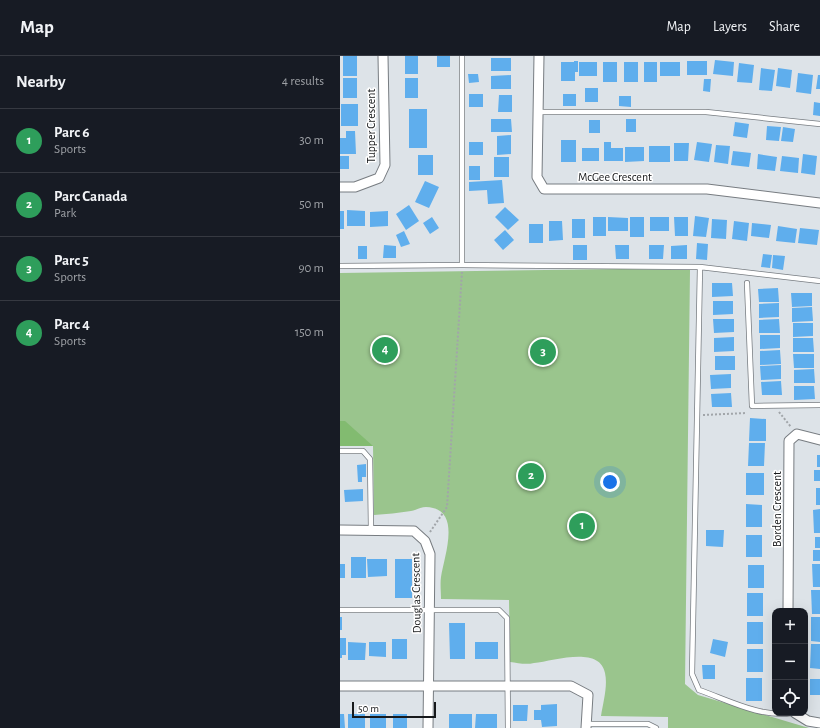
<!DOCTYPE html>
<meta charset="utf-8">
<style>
:root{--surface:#171b24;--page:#20242c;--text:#f1f3f6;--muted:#9ea1a6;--line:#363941;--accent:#7c3aed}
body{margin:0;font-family:"Alegreya Sans",sans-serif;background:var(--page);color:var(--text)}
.controls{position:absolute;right:12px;bottom:12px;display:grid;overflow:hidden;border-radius:8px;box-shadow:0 4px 16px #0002}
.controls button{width:36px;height:36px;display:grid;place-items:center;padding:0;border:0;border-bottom:1px solid var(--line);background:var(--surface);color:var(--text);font:20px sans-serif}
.scale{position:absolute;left:12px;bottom:10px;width:84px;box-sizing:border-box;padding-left:4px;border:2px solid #17191b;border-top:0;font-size:11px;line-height:14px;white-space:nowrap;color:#17191b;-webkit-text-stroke:3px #fff;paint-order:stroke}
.you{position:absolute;left:270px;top:426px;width:14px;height:14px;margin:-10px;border:3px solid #fff;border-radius:50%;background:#1a73e8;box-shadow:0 0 0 6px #1a73e833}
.badge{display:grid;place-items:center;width:26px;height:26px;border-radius:50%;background:var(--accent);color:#fff;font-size:13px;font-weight:700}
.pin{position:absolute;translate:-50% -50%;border:2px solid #fff;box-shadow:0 1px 4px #0006}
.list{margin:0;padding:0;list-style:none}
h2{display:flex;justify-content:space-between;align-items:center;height:52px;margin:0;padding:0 16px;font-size:17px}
h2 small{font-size:13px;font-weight:400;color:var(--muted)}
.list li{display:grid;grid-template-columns:26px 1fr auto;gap:12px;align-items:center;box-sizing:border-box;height:64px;padding:0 16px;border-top:1px solid var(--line)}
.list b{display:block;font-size:15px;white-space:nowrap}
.list p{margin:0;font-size:13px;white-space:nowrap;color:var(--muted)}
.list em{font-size:13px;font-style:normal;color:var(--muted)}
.icon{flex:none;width:22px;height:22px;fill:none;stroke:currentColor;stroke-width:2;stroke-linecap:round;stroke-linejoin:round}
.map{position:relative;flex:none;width:480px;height:672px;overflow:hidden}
header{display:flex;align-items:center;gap:24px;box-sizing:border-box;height:56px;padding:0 20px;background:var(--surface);border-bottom:1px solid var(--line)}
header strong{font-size:19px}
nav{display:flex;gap:22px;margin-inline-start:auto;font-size:14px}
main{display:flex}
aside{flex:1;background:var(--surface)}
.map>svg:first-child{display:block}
.green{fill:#9ac58d}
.forest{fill:#82bb70}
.building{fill:#5faeed}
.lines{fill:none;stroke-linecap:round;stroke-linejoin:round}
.lane-casing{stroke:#777c81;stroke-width:6}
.street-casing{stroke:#777c81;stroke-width:11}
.path{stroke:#a1a5a9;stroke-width:2;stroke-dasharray:2 2;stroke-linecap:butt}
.lane{stroke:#fff;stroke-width:4.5}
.street{stroke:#fff;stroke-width:9}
.labels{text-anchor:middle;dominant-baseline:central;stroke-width:3;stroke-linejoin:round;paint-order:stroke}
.street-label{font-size:12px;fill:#17191b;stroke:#fff}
</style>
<header>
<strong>Map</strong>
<nav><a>Map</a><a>Layers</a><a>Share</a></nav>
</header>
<main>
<aside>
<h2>Nearby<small>4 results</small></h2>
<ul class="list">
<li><span class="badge" style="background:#2e9e5b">1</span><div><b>Parc 6</b><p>Sports</p></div><em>30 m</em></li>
<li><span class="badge" style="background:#2e9e5b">2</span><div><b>Parc Canada</b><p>Park</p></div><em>50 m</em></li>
<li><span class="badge" style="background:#2e9e5b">3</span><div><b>Parc 5</b><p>Sports</p></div><em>90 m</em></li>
<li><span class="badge" style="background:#2e9e5b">4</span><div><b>Parc 4</b><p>Sports</p></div><em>150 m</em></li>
</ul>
</aside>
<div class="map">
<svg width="480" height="672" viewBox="0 0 480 672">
<rect width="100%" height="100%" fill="#dde3e8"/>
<path class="green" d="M281 213 350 214 345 628 358 639 469 672H328V661L261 660C263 647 268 630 265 617 260 589 213 605 194 607 186 609 178 607 170 606L169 544 101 543C101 536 100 528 101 521 104 500 123 452 86 451 81 451 76 454 71 455 59 457 46 458 34 459L33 390H0V217Z"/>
<path class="forest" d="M0 365H5L33 390H0Z"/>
<path class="building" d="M3 0H17V20H3Z
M65 0H78V18H65Z
M97 0H110V11H97Z
M151 2H171V15H151Z
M375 4 394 6 393 20 373 18Z
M234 5H238V16H235V25H221V6H234Z
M347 5H367V19H347Z
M239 6H257V20H239Z
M263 6H277V26H263Z
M284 6H298V26H284Z
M304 6H317V26H304Z
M320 6H340V20H320Z
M399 7 414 9 412 27 397 26Z
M421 12 435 14 432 35 419 34Z
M438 12 452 14 450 32 436 30Z
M458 17 473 19 471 38 456 36Z
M128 18H138L139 26 129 27Z
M171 19V33H151V20Z
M478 19H480V33H476Z
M3 22H17V42H3Z
M65 22H78V42H65Z
M364 23H371L370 36 363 35Z
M245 32H258V46H245Z
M129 38H143V51H129Z
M223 38H236V50H223Z
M159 39H172V56H158Z
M279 40H291V51L279 50Z
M474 46 480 47V60L473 59Z
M1 48H18V70H1Z
M69 53H87V92H69Z
M151 63H171L172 76H151Z
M286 63H296V76H286Z
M249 64H260V77H249Z
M395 66 409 68 407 82 393 80Z
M427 70 441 71 439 85 426 84Z
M443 71 455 73 453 86 441 85Z
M6 75H15L16 98H0V82H6Z
M171 79V98L157 99V80Z
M221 84H236V106H221Z
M129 86H143V99H129Z
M264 86H271V92H283V105H264Z
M357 86 372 88 369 106 354 104Z
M334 87H349L348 105H334Z
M376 89 390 90 388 108 374 106Z
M309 90H330V106H309Z
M285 91H304V105L285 106Z
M242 92H259V105H242Z
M393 95 411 97 409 111 391 109Z
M418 98 437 101 435 115 417 113Z
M463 98 477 100 475 119 461 117Z
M78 99H93V119H78Z
M0 100H9V113H0Z
M442 100 459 102 458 117 440 115Z
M154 101H169V121H154Z
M129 110H140V124H129Z
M162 124 164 147 148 148 147 134 129 135V126Z
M85 125 99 131 89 152 75 146Z
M69 149 79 165 66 174 56 158Z
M165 151 179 164 168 174 155 161Z
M7 154 25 155V170H7Z
M0 155H4V173H0Z
M48 155V170L30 171V156Z
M355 160 369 162 366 181 353 180Z
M92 161 99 172 90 178 83 167Z
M253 161H266V180H253Z
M268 161 288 162V175H268Z
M290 161H304V181H290Z
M310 161H329V175H310Z
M334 161H348V180H335Z
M232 163H245V182H232Z
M372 163 387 164 386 183 371 182Z
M209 165H222L223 184 209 185Z
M394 165 409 167 407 185 392 183Z
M412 167 431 169 429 182 411 180Z
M189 168H203V187H189Z
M438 170 457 173 455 187 436 185Z
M460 172 479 174 477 189 458 187Z
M165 174 174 184 163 194 154 184Z
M64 175 70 188 61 191 56 179Z
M357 187 368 188 367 204 356 203Z
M44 189 56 190V202H43Z
M233 189H247V204H233Z
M275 189H289V203H276Z
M309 189H324L323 203H309Z
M347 189V203H331V190Z
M18 190H27V203H18Z
M423 198 432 199 430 212 421 211Z
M433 199 445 200 443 214 432 212Z
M372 227H392L393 240 372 241Z
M438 232 439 246H419L418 233Z
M451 237H472V250L452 251Z
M373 245H393V258L373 259Z
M439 247V261L419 262V248Z
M472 251 473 265 452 266V252Z
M373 263H394V276L374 277Z
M439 263 440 277H419V264Z
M453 267H473V280L453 281Z
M420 279H440V292L420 293Z
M394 281V295L374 296V282Z
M453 282H473L474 296H453Z
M440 294 441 308 420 309V295Z
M453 298H474V312H454Z
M375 300H395V314H375Z
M441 309V323L421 324 420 310Z
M474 313 475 327H454V314Z
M391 318V332L371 333 370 319Z
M441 325 442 339H422L421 326Z
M454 330H474L475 343 454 344Z
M391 337 392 351H372L371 338Z
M410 362 426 363V385H409Z
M409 387H425L424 410H408Z
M477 399H480V411H477Z
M26 408V421H22V426H18L17 409Z
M474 414H480V425H474Z
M406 417H424V439H406Z
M476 432H480V449H476Z
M23 433V445L5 446 4 434Z
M406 448 422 449V471H406Z
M480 453V477H474L473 454Z
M366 474H384L383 491 366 490Z
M406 479H422V501H406Z
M475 481H480V492H475Z
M473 494H480V505H473Z
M11 501H26V522H11Z
M27 503H47V520L28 521Z
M55 503H72V542H55Z
M0 508H5V522H0Z
M472 508H480V531H473Z
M408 509H424V532H408Z
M471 534H480V558H472Z
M407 537H423V560H407Z
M0 561H2V574H0Z
M471 561H480V586L471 585Z
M407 566H423V588H407Z
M109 567H125V603H110Z
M0 582H6V599H2V602H0Z
M52 583H67V603H52Z
M373 583 388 586 385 601 370 597Z
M8 586 26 587 25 604H8Z
M29 586H46V601L29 600Z
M135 586H158V603H135Z
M471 588H480V613L470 612Z
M407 593H423V616H407Z
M362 609H375V623H363Z
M406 622H422V645H406Z
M470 623H480V639H470Z
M217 648V670L202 671 201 664H194V654H201V649Z
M173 649H188L187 665H173Z
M0 658H4L5 672H0Z
M8 658H25V672H8Z
M30 658H46V672H30Z
M53 658H67V672H53Z
M109 658H132V672H109Z
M136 658H157V672H135Z"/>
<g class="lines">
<g class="lane-casing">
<path id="lane" d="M122 0V209
M199 56H366L480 68
M0 210 122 209 360 211 480 225
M360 211 352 618 359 634C388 644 421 662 452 657
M407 227 412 350 480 349
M0 395H23L30 403 31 474
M0 554H159L167 562 168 672
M246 668H308L316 672"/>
</g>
<g class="street-casing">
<path id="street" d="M199 0 197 121 204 133H367L480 147
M0 131H15L39 122 45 109 43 0
M0 474 74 475 85 485 90 498 88 672
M448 555 449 385 457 378 480 384
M0 630H231L248 639 246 672
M455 657 468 665 480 667"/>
</g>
<path class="path" d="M439 356 451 371
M363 359 407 357
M90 476 107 451 122 216"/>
<use href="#lane" class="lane"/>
<use href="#street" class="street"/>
</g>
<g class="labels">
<g class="street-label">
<text transform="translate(31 70) rotate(-90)">Tupper Crescent</text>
<text x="275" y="121">McGee Crescent</text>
<text transform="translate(437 453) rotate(-90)">Borden Crescent</text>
<text transform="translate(76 537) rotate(-91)">Douglas Crescent</text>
</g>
</g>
</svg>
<div class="controls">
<button>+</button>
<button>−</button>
<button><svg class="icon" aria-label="locate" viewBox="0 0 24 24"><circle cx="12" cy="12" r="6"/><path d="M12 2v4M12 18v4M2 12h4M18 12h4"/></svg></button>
</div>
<div class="scale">50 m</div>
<div class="you"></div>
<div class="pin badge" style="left:242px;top:470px;background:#2e9e5b">1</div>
<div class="pin badge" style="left:191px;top:420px;background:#2e9e5b">2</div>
<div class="pin badge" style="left:203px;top:296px;background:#2e9e5b">3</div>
<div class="pin badge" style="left:45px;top:294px;background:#2e9e5b">4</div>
</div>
</main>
